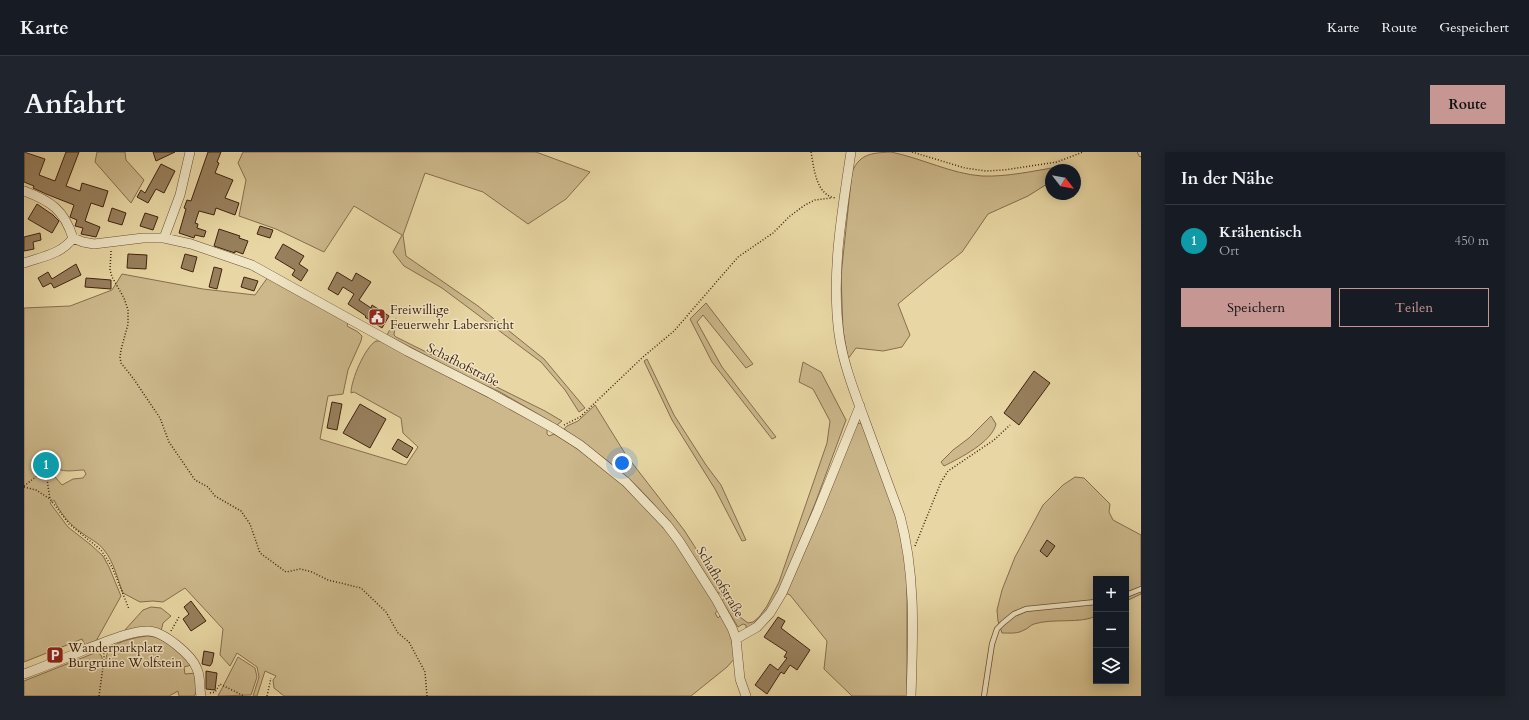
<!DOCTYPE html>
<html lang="de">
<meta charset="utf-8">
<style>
:root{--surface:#171b24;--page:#20242c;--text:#f1f3f6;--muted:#9ea1a6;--line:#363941;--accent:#c59692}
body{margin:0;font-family:Cardo,serif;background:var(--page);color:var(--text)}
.controls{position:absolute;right:12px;bottom:12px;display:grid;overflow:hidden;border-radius:0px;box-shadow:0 2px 10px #0003}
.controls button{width:36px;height:36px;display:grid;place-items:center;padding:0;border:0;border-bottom:1px solid var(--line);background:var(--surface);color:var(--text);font:20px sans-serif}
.compass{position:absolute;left:1021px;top:12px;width:36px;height:36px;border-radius:50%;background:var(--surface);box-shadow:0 2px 10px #0003;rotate:121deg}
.you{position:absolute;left:598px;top:311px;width:14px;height:14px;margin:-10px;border:3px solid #fff;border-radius:50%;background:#1a73e8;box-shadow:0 0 0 6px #1a73e833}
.badge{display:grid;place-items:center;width:26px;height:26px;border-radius:50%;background:var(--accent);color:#fff;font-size:13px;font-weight:700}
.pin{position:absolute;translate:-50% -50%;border:2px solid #fff;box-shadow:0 1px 4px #0006}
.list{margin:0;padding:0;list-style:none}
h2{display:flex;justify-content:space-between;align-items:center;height:52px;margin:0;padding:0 16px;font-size:17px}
h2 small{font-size:13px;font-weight:400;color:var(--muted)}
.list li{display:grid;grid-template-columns:26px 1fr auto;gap:12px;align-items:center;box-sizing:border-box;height:72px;padding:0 16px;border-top:1px solid var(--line)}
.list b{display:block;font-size:15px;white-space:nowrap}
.list p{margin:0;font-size:13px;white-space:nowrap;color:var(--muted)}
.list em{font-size:13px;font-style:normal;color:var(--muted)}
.actions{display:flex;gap:8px;padding:12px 16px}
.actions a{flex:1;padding:9px 0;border:1px solid var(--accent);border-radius:0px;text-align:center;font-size:14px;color:var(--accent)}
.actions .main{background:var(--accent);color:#111}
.icon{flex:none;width:22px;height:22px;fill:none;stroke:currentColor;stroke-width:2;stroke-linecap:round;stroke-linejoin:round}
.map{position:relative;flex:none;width:1117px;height:544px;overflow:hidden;border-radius:0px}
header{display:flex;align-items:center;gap:24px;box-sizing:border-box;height:56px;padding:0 20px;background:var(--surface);border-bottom:1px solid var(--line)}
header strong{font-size:19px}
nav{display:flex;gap:22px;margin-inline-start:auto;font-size:14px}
.intro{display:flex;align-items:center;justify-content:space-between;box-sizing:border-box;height:96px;padding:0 24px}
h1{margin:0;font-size:28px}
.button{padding:10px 18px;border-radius:0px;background:var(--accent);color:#111;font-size:14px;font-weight:700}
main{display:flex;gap:24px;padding:0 24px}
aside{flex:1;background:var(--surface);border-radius:0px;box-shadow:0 2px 10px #0003}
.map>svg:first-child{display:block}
.green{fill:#ccb88b;stroke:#876d4e;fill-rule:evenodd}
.building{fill:#98805d;stroke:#422210}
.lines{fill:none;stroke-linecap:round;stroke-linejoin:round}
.lane-casing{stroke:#6c4f35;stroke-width:6}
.street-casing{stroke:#6c4f35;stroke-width:10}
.path{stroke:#422210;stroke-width:1.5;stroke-dasharray:1 2;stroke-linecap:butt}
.lane{stroke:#f0e5c4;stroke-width:4.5}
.street{stroke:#f0e5c4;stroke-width:9}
.labels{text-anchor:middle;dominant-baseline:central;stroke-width:3;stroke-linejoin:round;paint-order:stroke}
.poi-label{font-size:13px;fill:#422210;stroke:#f0e5c4;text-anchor:start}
.street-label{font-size:13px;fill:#422210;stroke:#f0e5c4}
</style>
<header>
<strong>Karte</strong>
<nav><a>Karte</a><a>Route</a><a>Gespeichert</a></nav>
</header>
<div class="intro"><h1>Anfahrt</h1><a class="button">Route</a></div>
<main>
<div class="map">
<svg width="1117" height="544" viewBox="0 0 1117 544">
<rect width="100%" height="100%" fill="#e8d7a4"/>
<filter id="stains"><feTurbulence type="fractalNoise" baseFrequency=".005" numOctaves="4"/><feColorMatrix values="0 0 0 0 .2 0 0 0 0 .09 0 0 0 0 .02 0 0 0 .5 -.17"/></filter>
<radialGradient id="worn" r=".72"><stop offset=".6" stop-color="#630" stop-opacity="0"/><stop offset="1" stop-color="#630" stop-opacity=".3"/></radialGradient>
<path class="green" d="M73 0H101L102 8 120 28 107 51 71 10Z
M219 0H512L566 20 542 47 504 72 459 40 401 21 379 83 382 104 454 154 520 207 561 256 555 260 541 238 517 210 418 136 380 114 369 100 378 83 330 54 300 100 252 77 215 64 222 28 214 11Z
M867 0C897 6 928 22 958 24 983 25 1009 19 1034 15L1032 18H1027V26L1023 32 1004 44 964 62 938 100 904 127 874 152 886 183 878 195 859 199 832 196 824 207 819 178 817 124 828 20C836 1 849 1 867 0Z
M98 122 179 137 231 143 244 125 324 171 323 174 334 180 338 184 337 189 324 218 319 242 304 244 296 287 382 313 394 295 379 281 377 266 330 240 327 241C327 228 341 195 352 189H356L523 276V282L525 284 530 282C575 309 617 344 648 386 665 409 679 434 695 458L691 461 694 466 697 463 706 480 711 506 703 515 667 544H260L250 536 249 528 252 524 241 519 233 544H229L235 525 233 515 213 501 206 514 196 503 199 477 161 436 139 450 129 449 116 450 99 441C93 426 90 410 80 398 75 391 66 387 58 381 46 373 36 361 30 348L26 351 44 375 67 393 79 404 85 415 97 444 71 491 62 495 58 487 0 510V156L46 154 88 138ZM13 304C26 306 27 315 37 318 44 320 53 318 60 318L62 322 59 326 49 327 38 333 25 318 16 314 10 308Z
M682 151 729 212 722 216 679 163 673 170 698 215 752 285 748 287 688 210 666 167Z
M372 166 370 183 372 185 521 259 538 269 533 273 476 240 449 228 363 183Z
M623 207 650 263 682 313 697 333 722 388 718 389 691 337 648 268 620 209Z
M779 210 797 220 822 268 792 349 759 431 749 449 735 469 722 476V473L719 472 714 475 698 449 700 446 696 441H693C666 396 637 354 596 319 579 304 558 292 540 277L543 274 554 269 571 253 602 303 660 378 716 465 724 471 729 470 735 465 743 454 755 430 803 291 806 269 789 237 775 230Z
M967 264 972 272C968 290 936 306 920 314L917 310 929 298 945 286Z
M835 271 839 273 873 363 883 415V544H828L800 517 803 489 766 443 761 441 832 274Z
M1051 325 1060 326 1086 352 1085 360 1089 368 1117 383V442L1102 449V427H1072V464C1057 472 1028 466 1010 472 1006 473 1004 477 1000 478 994 482 985 481 978 481L974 469 973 458 978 438 991 405 1019 353 1039 333Z
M127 455 137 456 147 464 139 471 137 479H100L119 458Z
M123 484C141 484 155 501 167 513L160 515 161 522 172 521V541L170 544H155L154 539 145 544H0V529L73 500 77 503 81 514C82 509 82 503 84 499 89 490 113 485 123 484Z
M214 505 231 516 233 525 227 543 194 544Z"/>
<path class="building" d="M0 0 21 7 15 23 31 29 42 0H55L42 34 56 39 58 31 84 39 79 55 67 51 61 69 76 75 72 85 57 82 59 76 51 74 53 68 46 65 50 53 22 42 9 36 10 34 0 30Z
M129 0H151L132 9Z
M184 0H197L193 10 195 11 191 21 209 28 201 46 215 51 211 63 192 56 190 63 175 59 171 71 174 72 173 76 182 79 180 85 171 83 170 86 155 81 162 57 160 56 163 48 167 49Z
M137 12 151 19 140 41 132 37 124 51 113 45 117 38 121 41Z
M13 52 29 63 35 69 28 81 4 67Z
M88 56 102 61 98 73 84 69Z
M121 61 134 65 129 78 116 74Z
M236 74 249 78 246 86 233 82Z
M195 77 216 84 215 86 224 89 219 102 211 99V101L190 94Z
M16 81 17 88 9 90 10 97 0 99V85Z
M259 92 280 104 275 112 284 118 277 129 268 123 271 118 251 106Z
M104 102 123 103 122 117 103 116Z
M161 102 173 105 169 120 157 116Z
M52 112 57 123 30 136 27 131 19 135 14 126 24 120 28 127Z
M190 115 198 117 193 137 185 135Z
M313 120 328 129 332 121 347 130 335 148 347 156 348 153 365 164 358 176 341 165 342 164 324 152 330 142 319 135 314 143 304 137Z
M220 125 234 129 230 139 217 135Z
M62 126 87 128V137L61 135Z
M1010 219 1026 231 995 273 980 261Z
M308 250 318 252 313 278 303 276Z
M336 252 362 267 346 296 319 281Z
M374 287 389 296 383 306 368 297Z
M1023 388 1031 394 1023 405 1016 399Z
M167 449 182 469 167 479 159 467 165 462 160 455Z
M754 465 761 469 757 476 786 498 773 518 766 513 760 522 757 520 743 542 731 533 746 512 754 518 763 506 760 505 763 500 740 485Z
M180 499 190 501 188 511 186 514 178 512Z
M182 519 193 521 191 538 182 537Z"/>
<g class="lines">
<g class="lane-casing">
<path id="lane" d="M1116 0 1117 2
M1102 443 1117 437
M960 544 968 492 973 477 979 471 990 462 1002 457 1072 450"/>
</g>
<g class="street-casing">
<path id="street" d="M827 0C818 60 807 121 815 182 819 211 830 239 840 266 852 299 864 331 876 364 892 423 889 484 887 544
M0 39C27 49 40 58 49 86L59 90 70 92 119 86H140L167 92 228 113 383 199 466 241 531 277 556 293 602 330 643 373 655 389 692 447 708 476 712 487 716 527 722 544
M140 86 156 43 166 0
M0 111C17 105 38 102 49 86
M712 487 733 475 746 461 758 441 794 358 836 254
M0 522C22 514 44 505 65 496 82 490 106 479 124 479 139 479 168 503 173 517 177 526 175 535 177 544"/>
</g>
<path class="path" d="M787 0C790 16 792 44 812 46
M888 0 941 16 962 19 980 18 1033 10 1059 0
M87 99 86 118 88 125 100 146 104 158V172L97 198 96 205 97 211 109 226 136 266 145 290 171 328 184 335 191 344 217 359 226 372 236 401 262 420 276 417 288 420 304 428 337 436 362 460 374 481 385 490 401 520 403 544
M540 273 556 265 619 205 650 179 714 105 749 81 766 64 781 53 791 48 807 46
M0 334 18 320 22 321 26 347
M0 335 12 338 26 347 45 372 77 398 88 415 105 457
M891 394 917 330 924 319 970 288 986 273
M147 479 155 465
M186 541 191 540 196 532 220 544
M75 544 80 508V500
M243 544 247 526"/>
<use href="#lane" class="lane"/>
<use href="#street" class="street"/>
</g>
<defs>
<g id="civic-square" transform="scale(0.9)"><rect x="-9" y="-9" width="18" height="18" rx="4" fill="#8f2418" stroke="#f0e5c4"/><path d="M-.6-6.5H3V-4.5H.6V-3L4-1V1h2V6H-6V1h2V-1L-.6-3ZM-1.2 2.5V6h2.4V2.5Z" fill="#fff"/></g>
<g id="parking-square" transform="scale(0.9)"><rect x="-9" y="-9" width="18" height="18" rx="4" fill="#8f2418" stroke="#f0e5c4"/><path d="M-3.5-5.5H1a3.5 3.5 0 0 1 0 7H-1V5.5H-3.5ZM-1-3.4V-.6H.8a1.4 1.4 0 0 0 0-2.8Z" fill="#fff"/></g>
</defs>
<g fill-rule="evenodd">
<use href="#civic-square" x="353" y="165"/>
<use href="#parking-square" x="31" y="503"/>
</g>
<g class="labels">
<g class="poi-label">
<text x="366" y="158">Freiwillige<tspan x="366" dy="15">Feuerwehr Labersricht</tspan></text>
<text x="44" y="496">Wanderparkplatz<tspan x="44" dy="15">Burgruine Wolfstein</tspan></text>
</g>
<g class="street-label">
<text transform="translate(439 213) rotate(27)">Schafhofstraße</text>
<text transform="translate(696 430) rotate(59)">Schafhofstraße</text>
</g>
</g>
<rect width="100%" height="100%" filter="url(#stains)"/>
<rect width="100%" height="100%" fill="url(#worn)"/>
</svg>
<div class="controls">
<button>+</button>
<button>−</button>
<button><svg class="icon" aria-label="layers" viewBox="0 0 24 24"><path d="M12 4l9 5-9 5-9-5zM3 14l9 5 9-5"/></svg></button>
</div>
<svg class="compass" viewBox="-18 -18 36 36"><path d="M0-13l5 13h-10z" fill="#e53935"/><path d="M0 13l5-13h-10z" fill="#9ea1a6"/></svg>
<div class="you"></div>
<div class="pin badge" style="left:22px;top:313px;background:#0f9aa8">1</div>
</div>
<aside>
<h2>In der Nähe<small></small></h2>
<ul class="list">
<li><span class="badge" style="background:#0f9aa8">1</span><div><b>Krähentisch</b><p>Ort</p></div><em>450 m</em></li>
</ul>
<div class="actions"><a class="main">Speichern</a><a>Teilen</a></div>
</aside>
</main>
